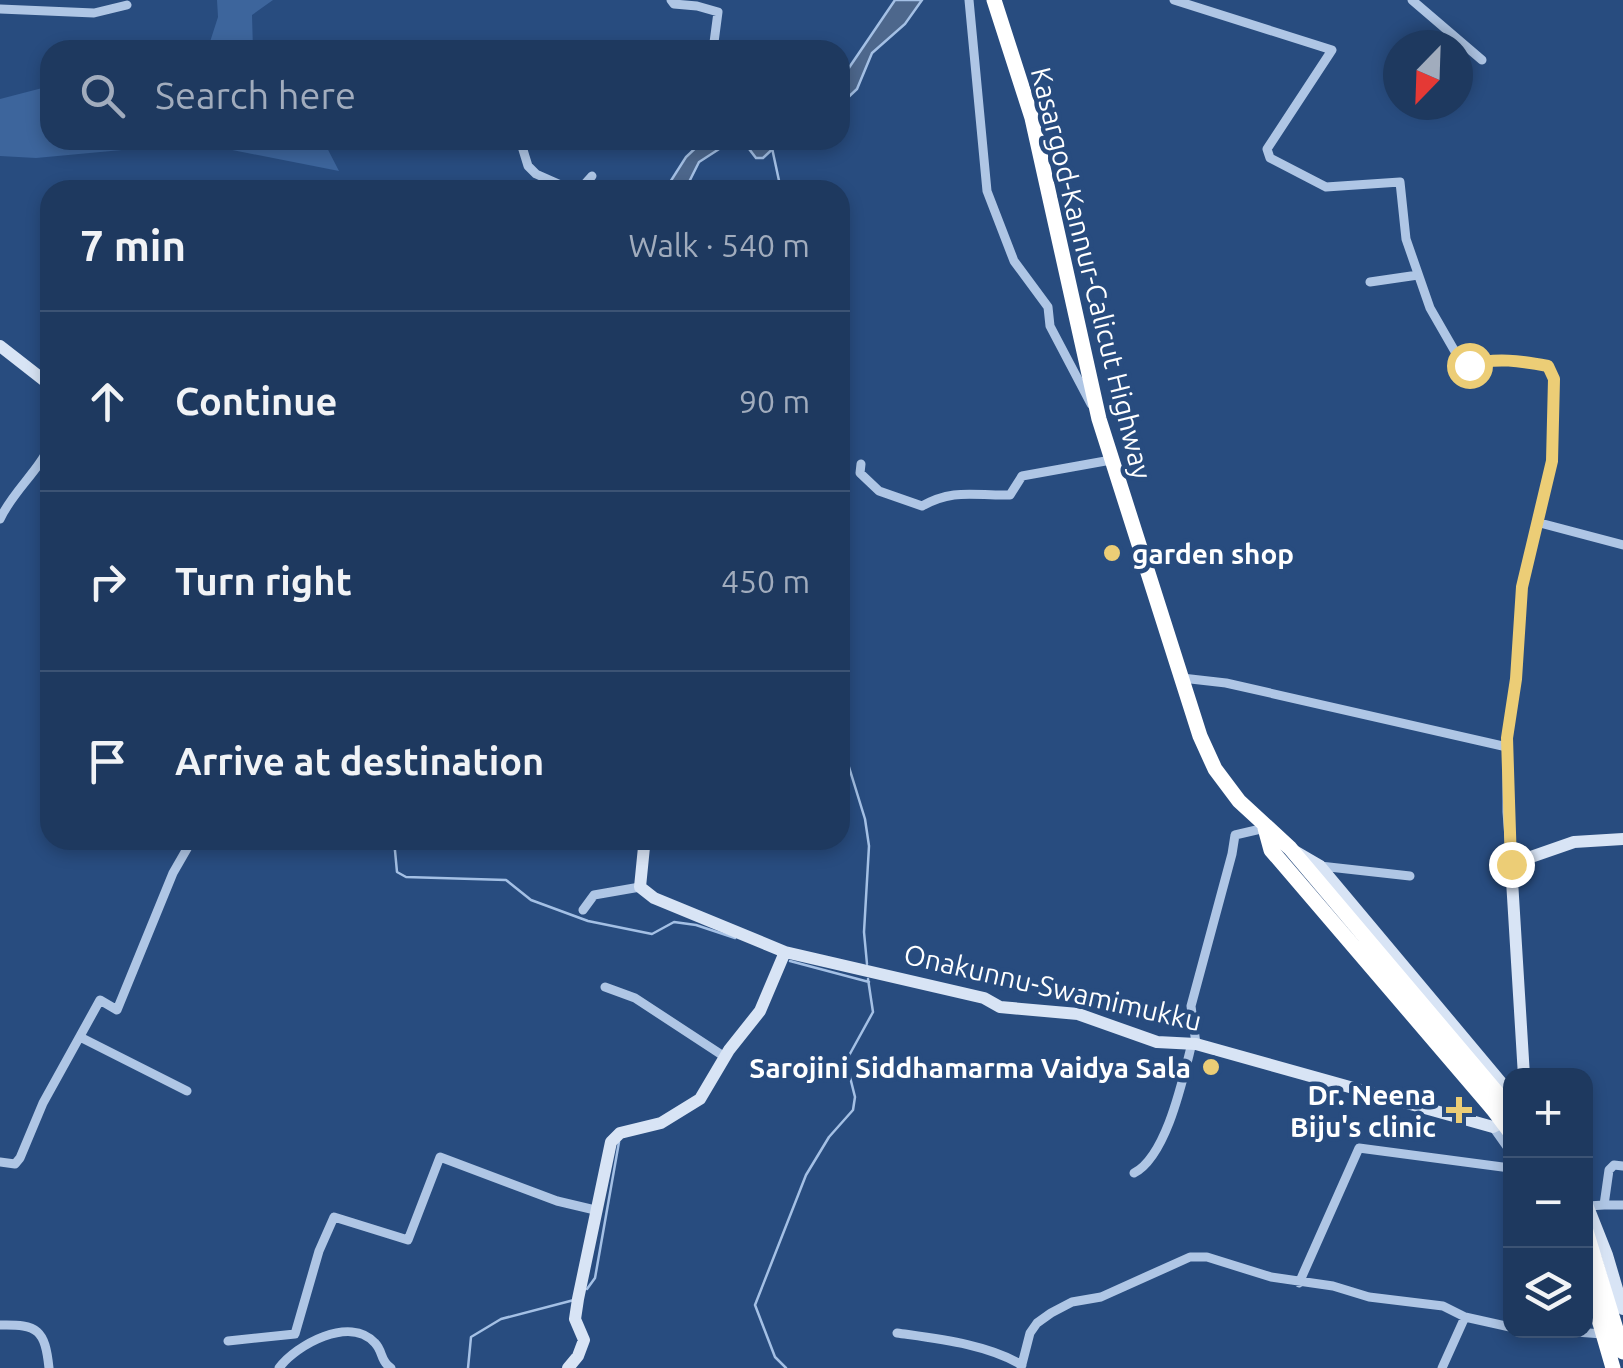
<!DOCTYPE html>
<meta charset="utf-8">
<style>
:root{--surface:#1e395f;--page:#2b4468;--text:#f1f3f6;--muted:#a1acbd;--line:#3c5374}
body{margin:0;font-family:Ubuntu,sans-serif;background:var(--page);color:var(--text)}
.controls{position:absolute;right:30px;bottom:30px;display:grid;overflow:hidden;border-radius:20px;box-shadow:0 5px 15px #0003}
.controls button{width:90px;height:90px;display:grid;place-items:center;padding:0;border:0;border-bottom:2px solid var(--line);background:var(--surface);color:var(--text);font:50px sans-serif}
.compass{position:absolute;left:1383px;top:30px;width:90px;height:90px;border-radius:50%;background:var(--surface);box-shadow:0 5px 15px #0003;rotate:203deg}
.stop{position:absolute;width:30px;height:30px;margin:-22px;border:8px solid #eccd76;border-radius:50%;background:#fff}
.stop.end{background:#eccd76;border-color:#fff;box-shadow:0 2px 10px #0008}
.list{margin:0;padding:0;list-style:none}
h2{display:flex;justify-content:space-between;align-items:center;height:130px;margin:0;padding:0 40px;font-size:42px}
h2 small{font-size:32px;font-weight:400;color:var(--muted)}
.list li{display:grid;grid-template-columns:65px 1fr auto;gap:30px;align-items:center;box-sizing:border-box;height:180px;padding:0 40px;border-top:2px solid var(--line)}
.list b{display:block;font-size:38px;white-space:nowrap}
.list em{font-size:32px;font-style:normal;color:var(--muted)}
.icon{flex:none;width:55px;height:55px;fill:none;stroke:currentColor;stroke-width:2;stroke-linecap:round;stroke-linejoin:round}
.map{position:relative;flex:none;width:1623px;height:1368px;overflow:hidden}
.search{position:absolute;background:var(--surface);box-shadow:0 5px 15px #0003;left:40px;top:40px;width:810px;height:110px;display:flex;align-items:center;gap:25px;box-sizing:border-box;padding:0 35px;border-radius:30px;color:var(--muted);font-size:38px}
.panel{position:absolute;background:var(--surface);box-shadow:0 5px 15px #0003;left:40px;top:180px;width:810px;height:670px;border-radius:30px}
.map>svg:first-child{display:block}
.green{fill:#3d659c}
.water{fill:#4d678c;stroke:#a4c0e5;stroke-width:2.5}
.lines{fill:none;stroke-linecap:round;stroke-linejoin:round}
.stream{stroke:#a4c0e5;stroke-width:2.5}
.street{stroke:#afc6e5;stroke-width:9}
.secondary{stroke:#d8e4f5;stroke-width:12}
.highway{stroke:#fff;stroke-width:15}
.highway-bridge{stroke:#fff;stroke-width:15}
.route{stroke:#eccd76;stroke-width:12}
.poi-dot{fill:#eccd76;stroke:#284c7f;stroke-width:4}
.labels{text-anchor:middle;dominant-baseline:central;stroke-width:9;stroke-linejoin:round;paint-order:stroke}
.street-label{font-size:28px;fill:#fff;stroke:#284c7f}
.poi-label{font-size:28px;font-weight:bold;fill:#fff;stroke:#284c7f;text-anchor:end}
</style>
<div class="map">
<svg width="1623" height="1368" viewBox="0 0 1623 1368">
<rect width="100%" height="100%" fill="#284c7f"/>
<path class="green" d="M217 0H273L252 15 253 50H173L209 45 218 17Z
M50 86V140H323L339 171 197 143 36 158 0 156V99Z"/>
<path class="water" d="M895 0H922L905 24 872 53 857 89 840 105V81Z
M704 140H792L790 144 779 143 763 158H756L746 145 730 142 699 162 685 190H665L686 157Z"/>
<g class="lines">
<path class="stream" d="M772 148 781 190
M840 738 865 819 869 846 864 932 867 964
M394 840 397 872 406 877 506 880 531 900 588 921 652 934 674 922 696 925 735 938
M790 961 869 982
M587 1289 595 1278 619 1142
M468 1368 471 1337 501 1319 574 1300
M786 1368 775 1357 755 1305 806 1175 829 1137 853 1110 855 1097 846 1061 873 1012 868 979"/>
<path class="street" d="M671 0 674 4 697 6 718 12 713 50
M969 0 987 191 1014 261 1048 307 1050 326 1091 404
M1174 0 1332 50 1267 149 1270 158 1326 187 1400 182 1406 239 1430 308 1461 362C1472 366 1475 361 1486 360 1506 358 1528 363 1547 366L1554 379 1552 461 1522 587 1516 679 1507 737V812L1511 864
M1412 0 1482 60
M0 9 94 13 127 5
M517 50H546
M520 140 528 166 536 174 570 189 583 186 592 176
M352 188 353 190
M1370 282 1418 275
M861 464 860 473 879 491 922 506C954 488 975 496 1010 495L1022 476 1111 460
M0 519C13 491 40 470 50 444
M1540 523 1623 545
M1182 678 1226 683 1507 747
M1320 866 1410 876
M583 910 594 895 640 887
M605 987 635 998 725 1057
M80 1037 187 1091
M1196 1044 1191 1006 1232 854 1235 835 1265 828
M1493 1127 1510 1151
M0 1162 15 1164 20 1158 43 1103 100 1000 117 1010 173 873 192 840
M1134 1173C1167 1156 1183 1078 1192 1043
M1604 1205H1623
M1588 1206 1604 1205 1609 1170 1614 1165 1623 1166
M1299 1283 1359 1148 1510 1168
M0 1325C38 1324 45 1330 49 1368
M1548 1330 1603 1334
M897 1333C939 1339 986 1344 1022 1365
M228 1341 295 1334 319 1251 334 1217 408 1240 440 1157 557 1201 595 1210
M279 1368C296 1345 350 1315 375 1343 383 1351 380 1361 391 1368
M1021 1368 1030 1333 1037 1323 1051 1313 1072 1302 1101 1297 1190 1257H1207L1271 1277 1333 1286 1369 1297 1443 1306 1465 1317 1510 1327
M1442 1368 1465 1317"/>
<path class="secondary" d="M0 346 50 385
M636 840 644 847 640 887 654 898 785 952 984 998 1000 1007 1078 1014 1157 1042 1196 1044 1493 1127 1510 1118
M1296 852 1320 866 1510 1093
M1524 1076 1511 864 1574 842 1623 839
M1586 1202 1607 1255 1623 1309
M568 1368 578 1356 584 1340 575 1319 578 1299 611 1142 620 1133 661 1123 700 1099 729 1050 760 1011 785 952"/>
<path class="highway" d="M994 0 1032 118 1099 419 1200 736 1215 769 1239 801 1290 848 1510 1108
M1265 828 1271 850 1492 1108
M1586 1231 1623 1352
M1586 1275 1613 1368"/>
<path class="highway-bridge" d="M1492 1108 1510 1132"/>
</g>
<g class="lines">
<path class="route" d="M1469 365C1496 357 1521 361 1548 366L1554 379 1552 461 1522 587 1516 679 1507 738 1511 864"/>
</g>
<g class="poi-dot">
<circle cx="1112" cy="553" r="10"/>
<circle cx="1211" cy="1067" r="10"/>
<path d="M1454 1095h10v10h10v10h-10v10h-10v-10h-10v-10h10z"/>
</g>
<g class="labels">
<g class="street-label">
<text transform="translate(1092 273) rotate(76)">Kasargod-Kannur-Calicut Highway</text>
<text transform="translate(1053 987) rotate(13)">Onakunnu-Swamimukku</text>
</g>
<g class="poi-label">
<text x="1132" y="553" text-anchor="start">garden shop</text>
<text x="1191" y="1067">Sarojini Siddhamarma Vaidya Sala</text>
<text x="1436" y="1094">Dr. Neena<tspan x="1436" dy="32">Biju's clinic</tspan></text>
</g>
</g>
</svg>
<div class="controls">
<button>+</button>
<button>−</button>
<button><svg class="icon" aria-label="layers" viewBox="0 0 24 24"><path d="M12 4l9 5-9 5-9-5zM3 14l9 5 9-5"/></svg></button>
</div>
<svg class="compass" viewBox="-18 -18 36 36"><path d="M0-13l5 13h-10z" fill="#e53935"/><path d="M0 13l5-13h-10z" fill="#a1acbd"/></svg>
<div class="stop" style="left:1469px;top:365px"></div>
<div class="stop end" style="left:1511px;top:864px"></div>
<div class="search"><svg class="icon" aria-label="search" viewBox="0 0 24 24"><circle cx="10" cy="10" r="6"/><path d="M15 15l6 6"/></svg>Search here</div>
<section class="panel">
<h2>7 min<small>Walk · 540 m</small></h2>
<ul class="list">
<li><svg class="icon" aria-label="ahead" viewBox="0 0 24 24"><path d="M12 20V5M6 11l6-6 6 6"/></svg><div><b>Continue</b></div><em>90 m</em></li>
<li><svg class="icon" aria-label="right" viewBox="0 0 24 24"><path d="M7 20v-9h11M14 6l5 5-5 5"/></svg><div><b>Turn right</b></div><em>450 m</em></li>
<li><svg class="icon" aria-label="arrive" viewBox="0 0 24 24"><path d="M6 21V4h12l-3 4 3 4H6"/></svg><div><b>Arrive at destination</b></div></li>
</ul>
</section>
</div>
